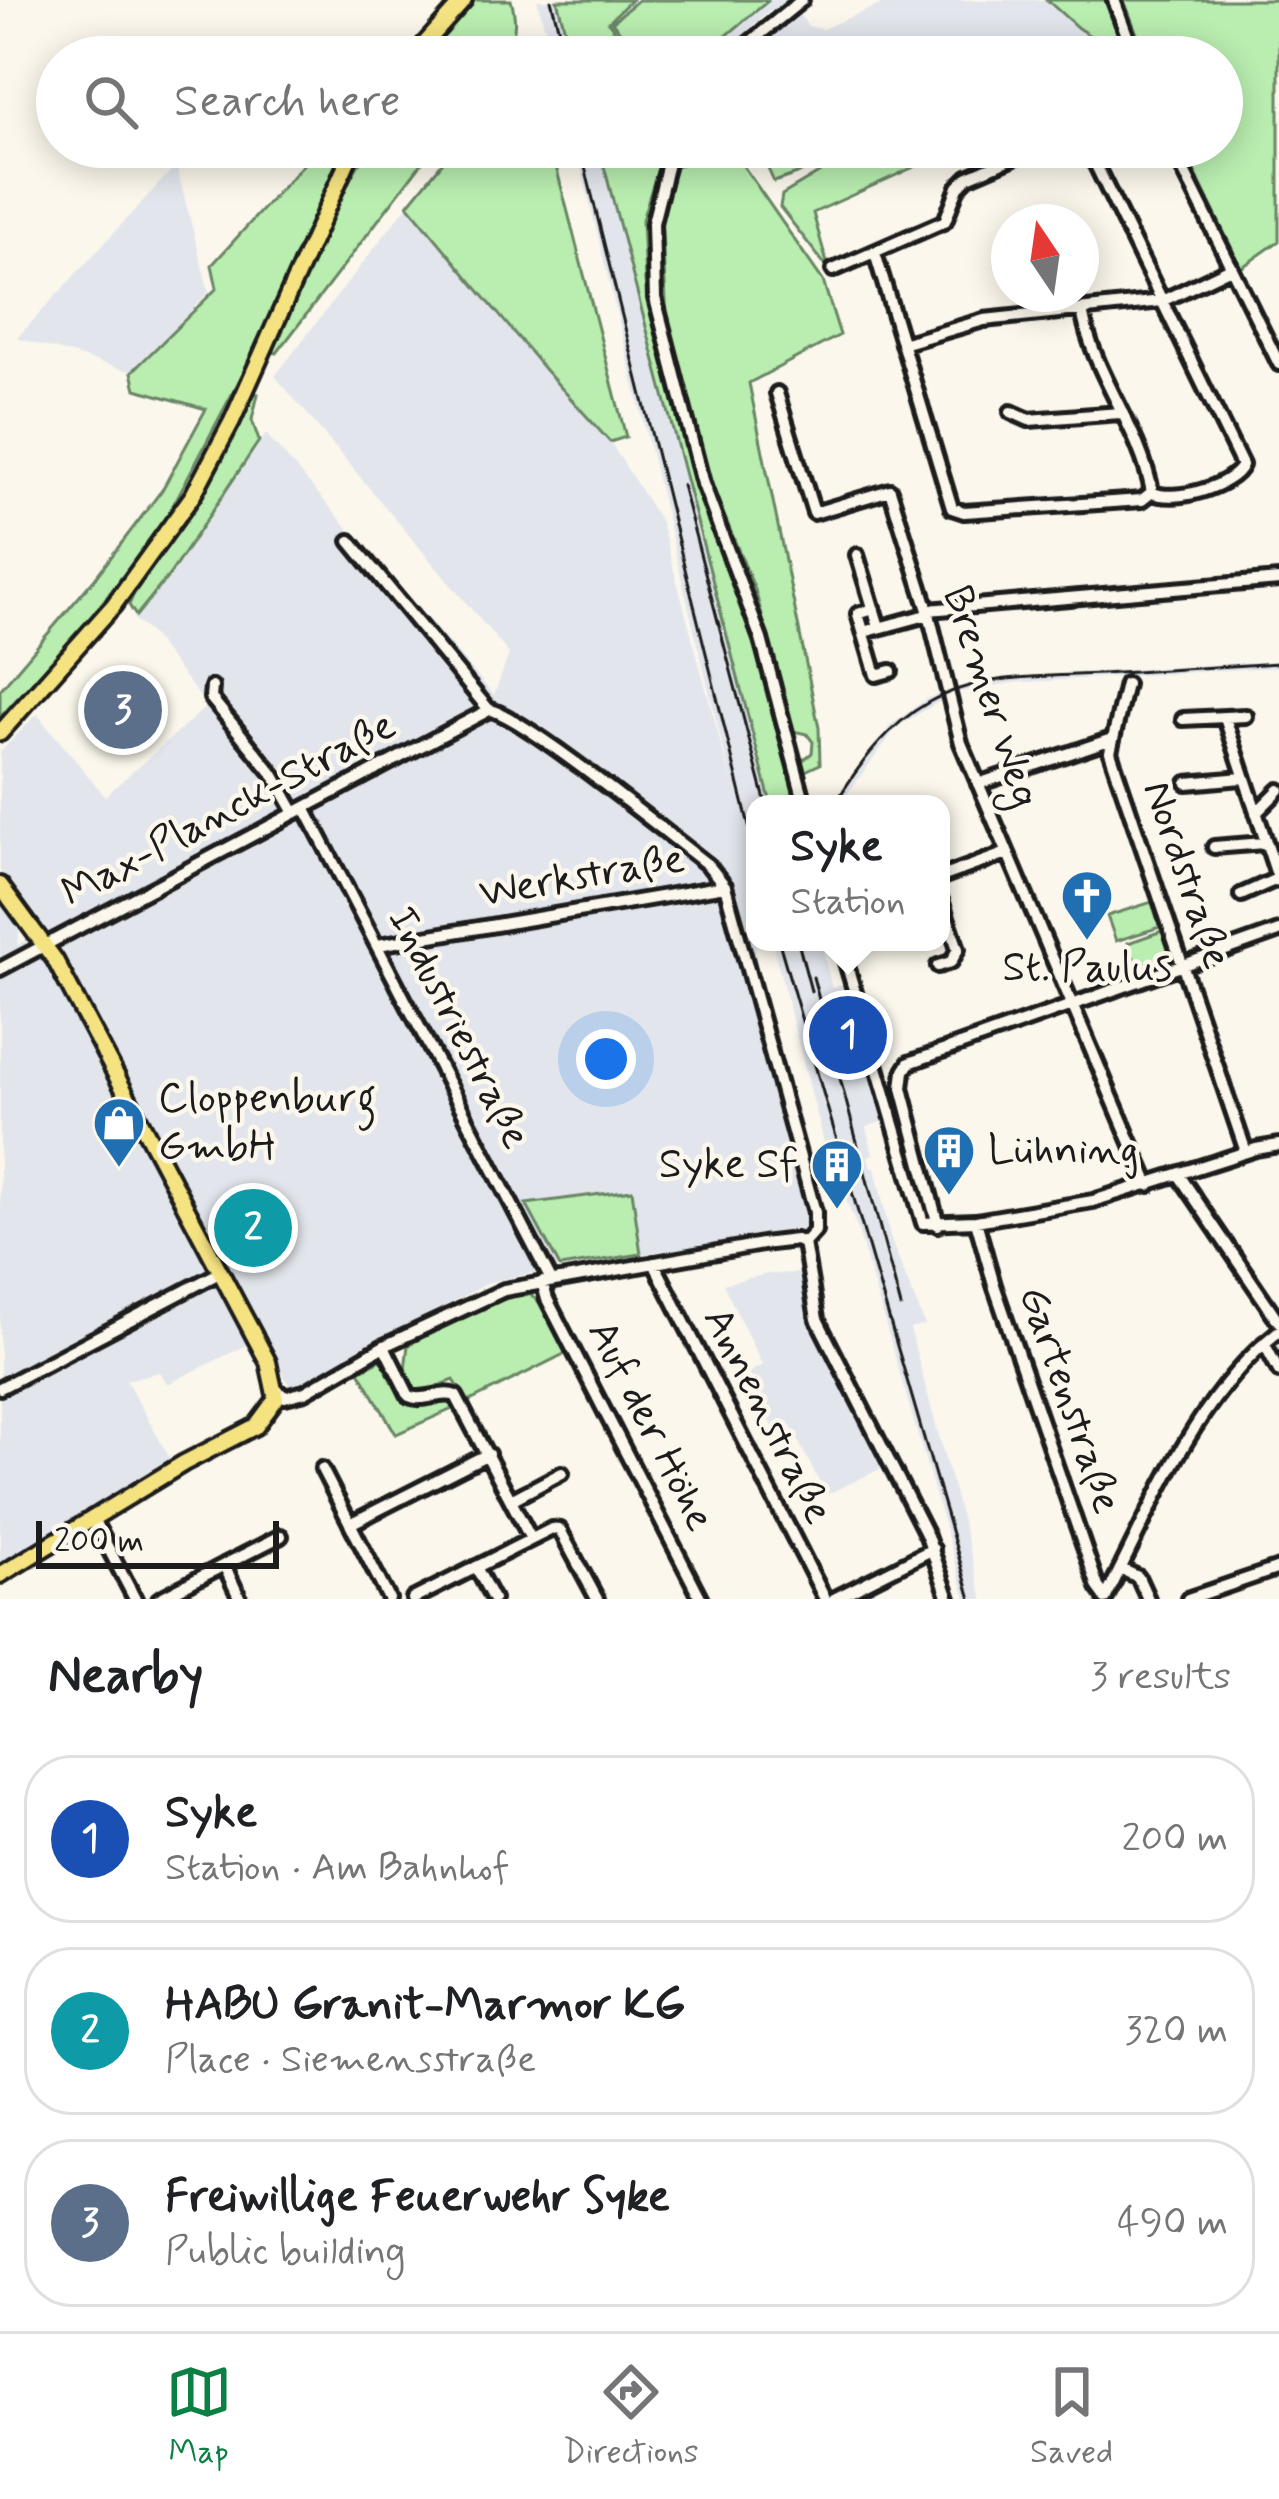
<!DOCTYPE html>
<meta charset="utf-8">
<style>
:root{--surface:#fff;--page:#f6f6f6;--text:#202124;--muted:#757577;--line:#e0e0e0;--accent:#0b8043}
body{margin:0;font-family:Mynerve,sans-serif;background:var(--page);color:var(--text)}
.compass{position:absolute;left:991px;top:204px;width:108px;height:108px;border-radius:50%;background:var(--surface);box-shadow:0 6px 30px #0003;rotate:347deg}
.scale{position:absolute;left:36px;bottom:30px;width:243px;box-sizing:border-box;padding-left:12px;border:6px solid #1c1c1c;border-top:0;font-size:33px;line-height:42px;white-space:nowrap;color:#1c1c1c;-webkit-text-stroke:9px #fbf7ec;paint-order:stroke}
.you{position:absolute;left:606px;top:1059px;width:42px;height:42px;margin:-30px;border:9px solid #fff;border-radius:50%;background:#1a73e8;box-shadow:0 0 0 18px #1a73e833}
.badge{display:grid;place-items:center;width:78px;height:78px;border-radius:50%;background:var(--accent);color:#fff;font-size:39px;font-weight:700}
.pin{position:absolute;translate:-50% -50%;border:6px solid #fff;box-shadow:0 3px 12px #0006}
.popup{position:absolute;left:746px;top:795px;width:204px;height:156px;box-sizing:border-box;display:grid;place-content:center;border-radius:24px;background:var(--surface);filter:drop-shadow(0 3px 9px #0005);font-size:39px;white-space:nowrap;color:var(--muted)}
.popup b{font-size:45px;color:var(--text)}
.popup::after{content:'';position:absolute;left:50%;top:100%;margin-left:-24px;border:24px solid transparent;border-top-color:var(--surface)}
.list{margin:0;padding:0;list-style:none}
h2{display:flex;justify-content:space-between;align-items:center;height:156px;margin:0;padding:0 48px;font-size:51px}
h2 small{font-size:39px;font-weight:400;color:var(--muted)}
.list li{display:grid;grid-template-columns:78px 1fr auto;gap:36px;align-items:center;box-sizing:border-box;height:168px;margin:0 24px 24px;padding:0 24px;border:3px solid var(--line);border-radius:48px}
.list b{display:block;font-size:45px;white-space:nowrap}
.list p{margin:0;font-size:39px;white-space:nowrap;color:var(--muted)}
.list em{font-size:39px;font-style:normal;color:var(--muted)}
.icon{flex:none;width:66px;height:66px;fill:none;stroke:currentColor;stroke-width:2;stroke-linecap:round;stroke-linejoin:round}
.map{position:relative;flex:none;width:1279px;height:1599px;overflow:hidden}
.search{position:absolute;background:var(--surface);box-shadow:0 6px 30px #0003;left:36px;right:36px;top:36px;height:132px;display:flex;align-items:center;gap:30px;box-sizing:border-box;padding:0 42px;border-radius:66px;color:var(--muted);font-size:45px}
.sheet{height:732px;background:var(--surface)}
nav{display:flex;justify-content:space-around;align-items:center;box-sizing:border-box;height:168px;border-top:3px solid var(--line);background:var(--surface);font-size:33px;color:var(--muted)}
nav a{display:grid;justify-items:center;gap:6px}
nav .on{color:var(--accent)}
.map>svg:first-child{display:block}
.built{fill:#e2e6ec}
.green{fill:#b9eeb0;stroke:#6a8566;stroke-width:3}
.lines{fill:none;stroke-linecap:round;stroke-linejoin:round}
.minor-casing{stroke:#1c1c1c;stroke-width:20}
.major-casing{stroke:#1c1c1c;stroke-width:22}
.minor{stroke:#fbf7ec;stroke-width:10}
.major{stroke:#f5e382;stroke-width:14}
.rail{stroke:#1c1c1c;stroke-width:3}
.labels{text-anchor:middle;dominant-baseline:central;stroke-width:9;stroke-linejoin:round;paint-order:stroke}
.street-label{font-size:42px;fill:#1c1c1c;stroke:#fbf7ec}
.poi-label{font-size:42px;fill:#1c1c1c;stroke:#fbf7ec;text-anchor:start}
</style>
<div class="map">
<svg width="1279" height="1599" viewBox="0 0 1279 1599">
<rect width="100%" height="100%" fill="#fbf7ec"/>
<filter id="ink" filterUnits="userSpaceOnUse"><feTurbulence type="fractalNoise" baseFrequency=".00833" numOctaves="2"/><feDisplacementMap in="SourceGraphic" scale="24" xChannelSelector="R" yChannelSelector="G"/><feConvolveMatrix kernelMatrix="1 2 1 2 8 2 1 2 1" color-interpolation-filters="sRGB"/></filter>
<g filter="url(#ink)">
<path class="built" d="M537 0H557L572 57H553Z
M631 0H789L764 15 720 57H637L607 22Z
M891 0H1047L1078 28 1106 46 1123 43 1129 57H748L799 14 808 26 822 29Z
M576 147H599L771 804H755V875L749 858 755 942 765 1048 807 1219 804 1231 641 1254 631 1191 527 1204 560 1267 490 1282 296 1386 289 1385 263 1337 168 1384 159 1372 126 1380 172 1462 0 1565V901L20 927 18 945 43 929 0 871V752L37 714 105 796 207 706 149 632 133 619 170 574 266 434 494 695 509 654 275 376 408 205 545 370 610 442 661 522 732 785Z
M176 165 209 292 132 372 17 338Z
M1279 661V667L1012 683 954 693 898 726 840 804H832L891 725 926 699 956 688 1012 677Z
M772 942H821L832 988 849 983 885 1121 866 1127 873 1154 868 1156 871 1167H875L891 1240 925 1325 910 1329 983 1599H966L857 1228 825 1146Z
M801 1273 806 1314 882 1468 826 1495 790 1425 776 1432 767 1416 748 1373 762 1365 723 1284 768 1274Z"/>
<path class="green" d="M475 0H511C517 20 516 40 503 57H424Z
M557 0H631L608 22 637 57H572Z
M638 0H767L768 1 701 57H642L612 22Z
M1047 0H1107L1123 43 1106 46 1078 28Z
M1124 0H1279V241L1241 268 1183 147H1222V57H1146Z
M319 147H343L250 360 161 528 79 632 0 717V690L95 578 162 490 206 409 136 389 132 372 217 288 212 265Z
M369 147H434L277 353 273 352 344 189Z
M455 147H551L626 437 610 442 545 370 408 205Z
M599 147H656L659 165 642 220 645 283 698 483 773 700 796 804H771Z
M696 147H727L739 160 823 281 840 335 749 383 819 728 820 764 801 773 798 764 812 753 813 742 807 734 793 731 755 590 714 491 668 335 661 217 674 169Z
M758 147H847L797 174 774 182Z
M862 147H958L813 213 829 270 780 207 782 195Z
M252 393 258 394 252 420 259 441 170 574 136 616 129 605 140 580 201 493Z
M1152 902 1160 927 1116 941 1107 916Z
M1162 931 1171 957 1167 964 1161 966 1158 960 1137 966 1128 943Z
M632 1190 641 1254 560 1267 526 1204Z
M528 1293 542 1304 568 1352 468 1402 454 1380 422 1392 415 1390 405 1369 408 1345 492 1302Z
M381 1360 415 1404 451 1397 459 1406 396 1434 359 1371Z"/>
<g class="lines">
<g class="minor-casing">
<path id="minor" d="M1114 0 1135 57
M732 57 802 0
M1172 147 1279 364
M670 155 653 223 655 298 703 484 761 639 805 804
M670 155 679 156 690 147
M875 253 952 508 964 512 1142 500 1152 492C1173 504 1233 486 1242 465L1091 155 1081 147
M833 270 945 221 958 187 968 177 1038 147
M1082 310C1093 375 1140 427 1152 492
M902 344 984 320 1162 301 1231 268
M777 393 814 513 890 490 928 610 961 743 1149 1185
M1011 412 1029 420 1120 413
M350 541 489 710C517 711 674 839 708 865L725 886 815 1212V1231L804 1243
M857 555 879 627
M873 609 858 614 876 675 891 671
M928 610 1279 580
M864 632 930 614
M1126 684 1110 752 1246 1152
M212 687 211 698 273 774 295 813
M1225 718 1279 881
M1183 719 1246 716
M1187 783 1242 778
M978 784 1112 739
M305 808 551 1280
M1256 813 1279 790
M1214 847 1264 843
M941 877 1007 853
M1241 895 1279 878
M840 942 923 1223 976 1221 1093 1201 1256 1149 1279 1145
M378 945 725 886
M938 966 951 962 958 949 941 900
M0 969 489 710
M1179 1175 1279 1322
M976 1221 994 1285 1098 1587 1106 1598
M938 1225 902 1088 904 1071 909 1063 1279 931
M804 1243 817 1319 927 1536 949 1599
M654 1263 825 1599
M542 1282 547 1299 701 1599
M1264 1343 1279 1371
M384 1346 409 1396C424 1403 440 1390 456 1396L531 1539
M0 1388 221 1272
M277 1390 285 1397 305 1392 384 1346 504 1290 762 1244 796 1240 804 1243
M322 1469 389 1599
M511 1500 562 1473
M92 1517 135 1599
M350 1524 488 1454
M224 1565 281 1536
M476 1567 493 1599
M1121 1569 1138 1577 1148 1599
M159 1599 224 1565 240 1599
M413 1599 552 1529 560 1530 597 1599
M834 1599 933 1549
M1105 1599C1154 1505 1194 1398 1279 1331
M1188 1599 1279 1568"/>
</g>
<g class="major-casing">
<path id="major" d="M413 57 464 0
M0 733 113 606 193 495 232 421 354 147
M0 885 55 960 268 1362 276 1399 256 1426 184 1463 0 1575"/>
</g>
<use href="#minor" class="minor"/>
<use href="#major" class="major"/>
<path class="rail" d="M551 0 566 57
M580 147 755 850
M682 485 766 804
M835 804C859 764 888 725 929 702 980 673 1045 677 1102 674 1161 670 1220 667 1279 663
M779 942 971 1599
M798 942 811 991
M813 977 901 1307"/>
</g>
</g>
<defs>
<g id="church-pin" transform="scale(2.7)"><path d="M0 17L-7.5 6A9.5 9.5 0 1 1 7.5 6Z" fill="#1f6fb2" stroke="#fbf7ec"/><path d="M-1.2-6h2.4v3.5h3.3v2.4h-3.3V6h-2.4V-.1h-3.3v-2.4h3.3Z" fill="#fff"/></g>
<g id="shop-pin" transform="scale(2.7)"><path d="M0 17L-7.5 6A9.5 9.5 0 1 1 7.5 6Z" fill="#1f6fb2" stroke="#fbf7ec"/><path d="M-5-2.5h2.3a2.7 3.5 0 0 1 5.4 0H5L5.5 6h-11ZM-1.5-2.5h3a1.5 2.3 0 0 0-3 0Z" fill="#fff"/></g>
<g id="building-pin" transform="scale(2.7)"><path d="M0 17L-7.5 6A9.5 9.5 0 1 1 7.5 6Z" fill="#1f6fb2" stroke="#fbf7ec"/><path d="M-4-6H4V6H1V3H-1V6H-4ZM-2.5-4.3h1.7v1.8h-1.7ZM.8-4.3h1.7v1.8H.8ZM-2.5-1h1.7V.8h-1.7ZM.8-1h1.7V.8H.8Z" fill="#fff"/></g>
</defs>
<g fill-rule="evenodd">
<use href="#church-pin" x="1087" y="896"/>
<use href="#shop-pin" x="119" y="1123"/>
<use href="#building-pin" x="949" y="1151"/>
<use href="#building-pin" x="837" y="1165"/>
</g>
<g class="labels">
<g class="street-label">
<text transform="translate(990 697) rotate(72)">Bremer Weg</text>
<text transform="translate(229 810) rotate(-28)">Max-Planck-Straße</text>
<text transform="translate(1186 875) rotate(71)">Nordstraße</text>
<text transform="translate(582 877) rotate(-10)">Werkstraße</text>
<text transform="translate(458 1028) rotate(63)">Industriestraße</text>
<text transform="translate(1069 1400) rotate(71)">Gartenstraße</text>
<text transform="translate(767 1416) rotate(63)">Annenstraße</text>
<text transform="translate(650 1426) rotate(63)">Auf der Höhe</text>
</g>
<g class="poi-label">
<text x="1087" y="968" text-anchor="middle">St. Paulus</text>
<text x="158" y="1099">Cloppenburg<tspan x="158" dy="48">GmbH</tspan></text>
<text x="988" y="1151">Lühning</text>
<text x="798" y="1165" text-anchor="end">Syke Sf</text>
</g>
</g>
</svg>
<svg class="compass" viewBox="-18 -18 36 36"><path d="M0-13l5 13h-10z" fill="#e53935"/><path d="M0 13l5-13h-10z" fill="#757577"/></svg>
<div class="scale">200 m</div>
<div class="you"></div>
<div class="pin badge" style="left:848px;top:1035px;background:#1a4fb4">1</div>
<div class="popup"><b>Syke</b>Station</div>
<div class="pin badge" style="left:253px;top:1228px;background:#0f9aa8">2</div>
<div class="pin badge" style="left:123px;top:710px;background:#5c6f8a">3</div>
<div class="search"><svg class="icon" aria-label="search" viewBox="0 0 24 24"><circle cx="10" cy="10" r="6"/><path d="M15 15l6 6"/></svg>Search here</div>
</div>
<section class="sheet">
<h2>Nearby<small>3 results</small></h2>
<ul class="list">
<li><span class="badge" style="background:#1a4fb4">1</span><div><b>Syke</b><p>Station · Am Bahnhof</p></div><em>200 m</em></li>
<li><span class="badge" style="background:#0f9aa8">2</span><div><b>HABU Granit-Marmor KG</b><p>Place · Siemensstraße</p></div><em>320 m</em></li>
<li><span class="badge" style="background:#5c6f8a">3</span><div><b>Freiwillige Feuerwehr Syke</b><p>Public building</p></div><em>490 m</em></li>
</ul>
</section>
<nav>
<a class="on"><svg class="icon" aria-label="map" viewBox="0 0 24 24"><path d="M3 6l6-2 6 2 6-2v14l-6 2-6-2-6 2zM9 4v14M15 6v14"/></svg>Map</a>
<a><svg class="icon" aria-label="directions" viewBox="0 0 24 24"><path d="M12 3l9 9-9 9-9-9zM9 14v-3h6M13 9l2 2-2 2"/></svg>Directions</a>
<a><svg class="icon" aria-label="saved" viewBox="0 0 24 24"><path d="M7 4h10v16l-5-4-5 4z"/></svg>Saved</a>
</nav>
